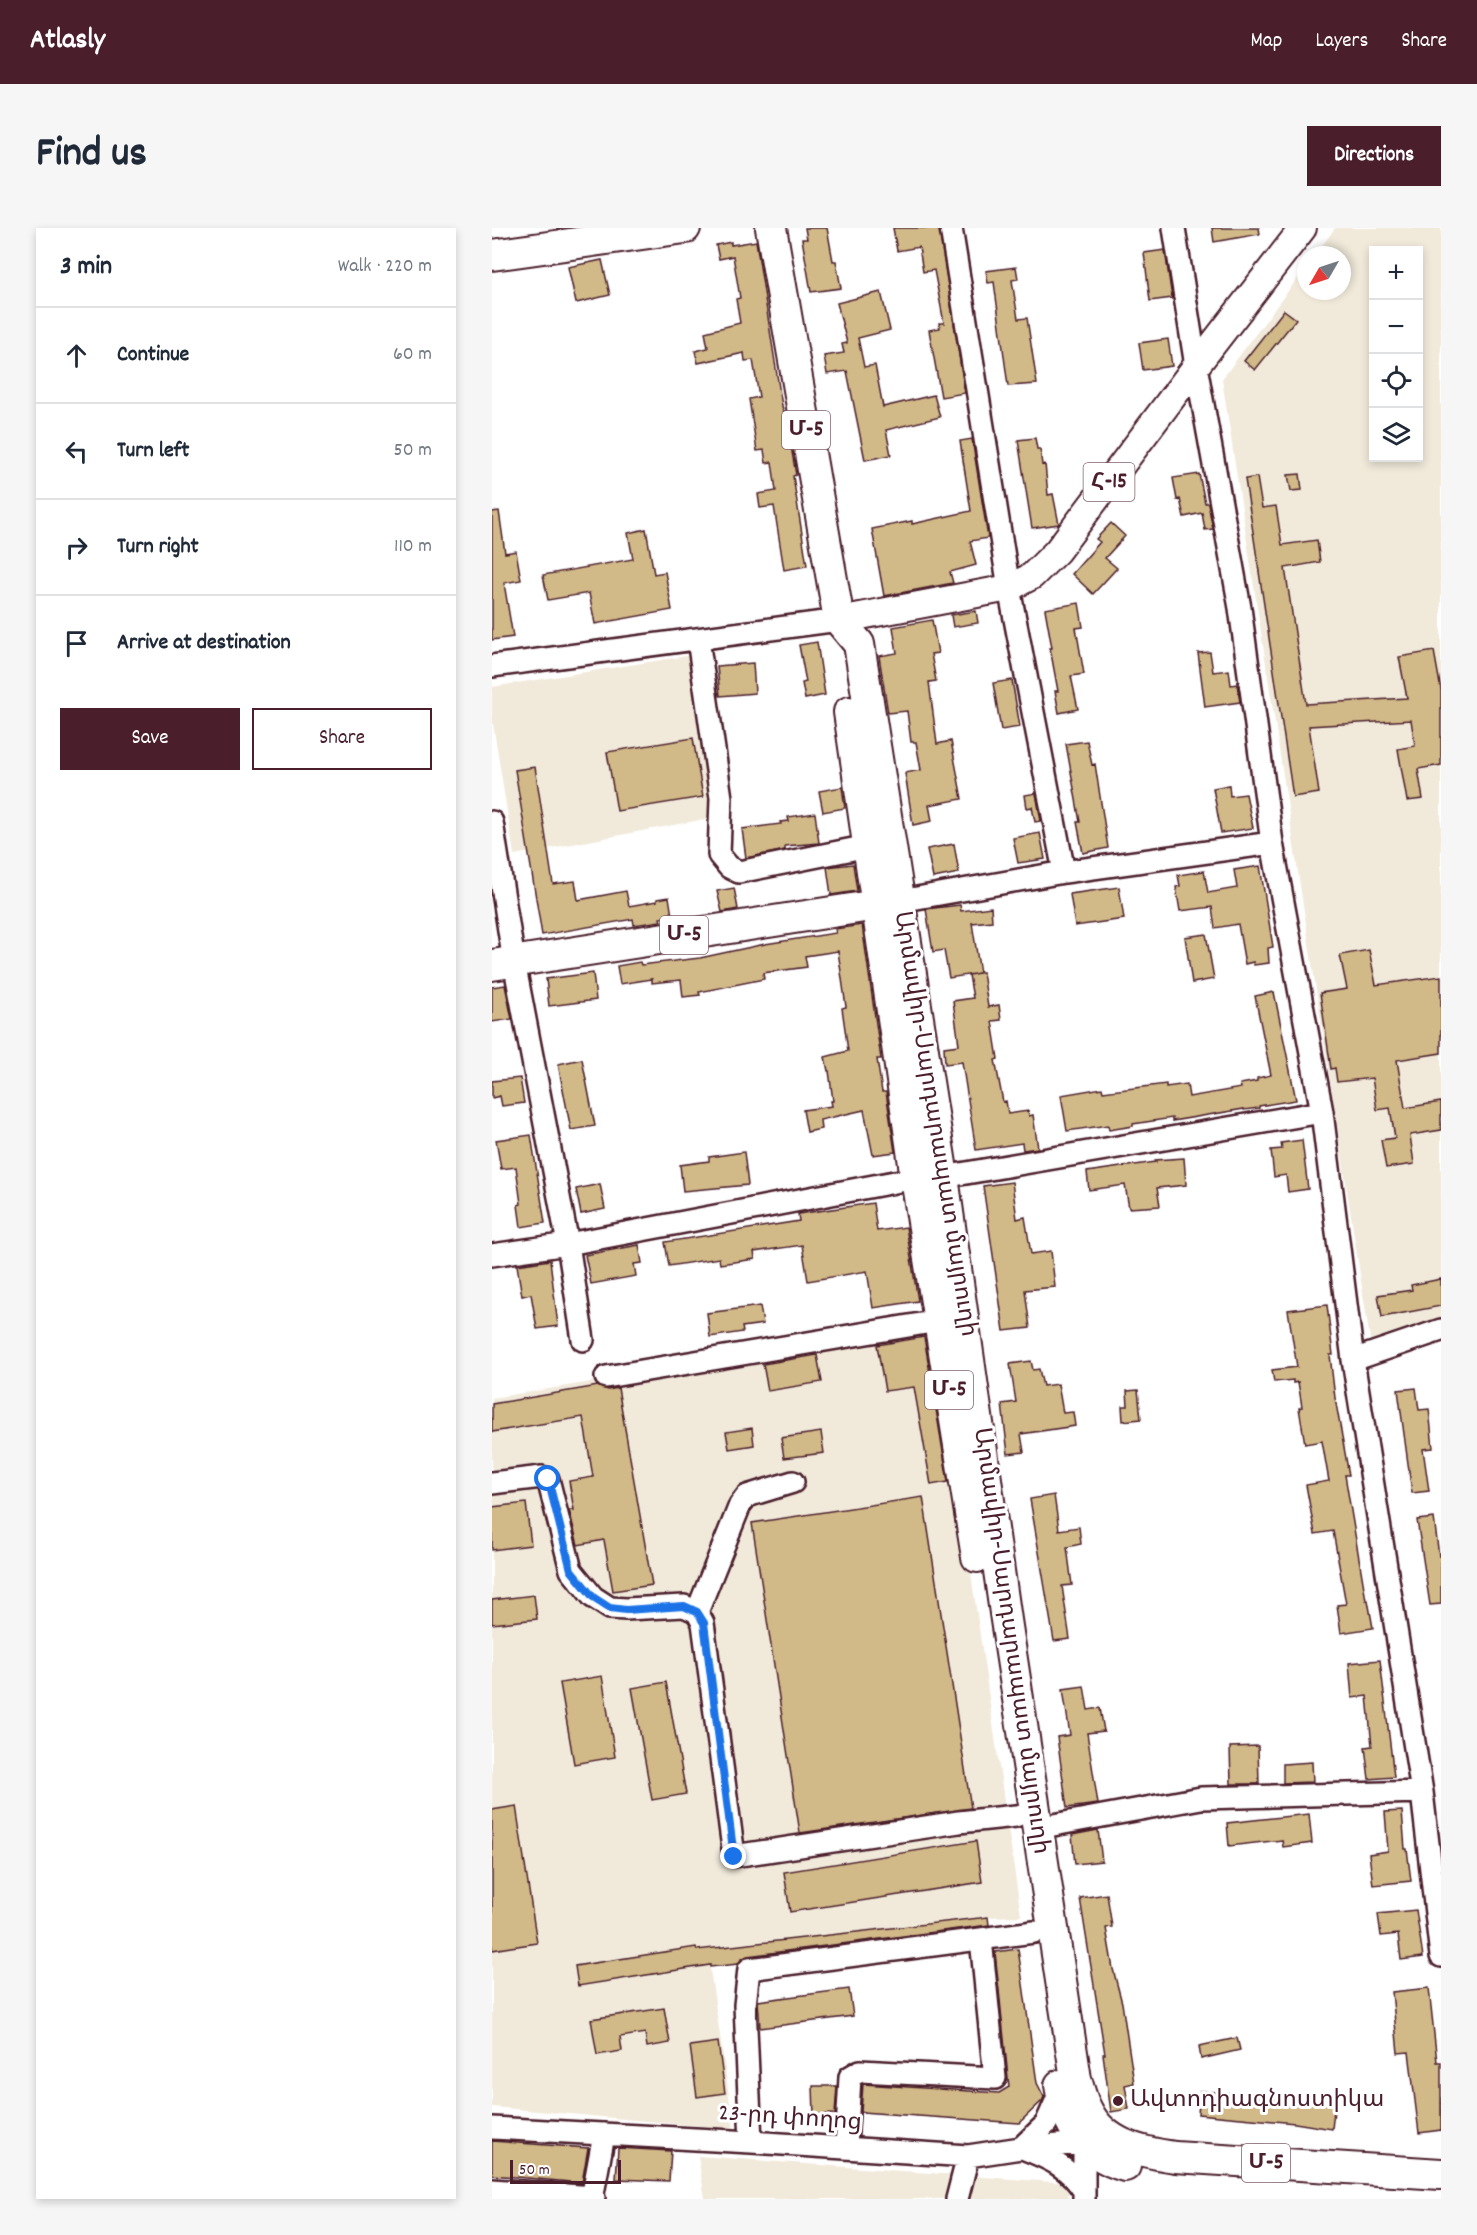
<!DOCTYPE html>
<meta charset="utf-8">
<style>
:root{--surface:#fff;--page:#f6f6f7;--text:#1f2937;--muted:#747a83;--line:#e0e1e3;--accent:#4a1f2b}
body{margin:0;font-family:Dekko,"Noto Sans Armenian",sans-serif;background:var(--page);color:var(--text)}
.controls{position:absolute;right:18px;top:18px;display:grid;overflow:hidden;border-radius:0px;box-shadow:0 3px 9px #0003}
.controls button{width:54px;height:54px;display:grid;place-items:center;padding:0;border:0;border-bottom:2px solid var(--line);background:var(--surface);color:var(--text);font:30px sans-serif}
.compass{position:absolute;left:805px;top:18px;width:54px;height:54px;border-radius:50%;background:var(--surface);box-shadow:0 3px 9px #0003;rotate:231deg}
.scale{position:absolute;left:18px;bottom:15px;width:111px;box-sizing:border-box;padding-left:6px;border:3px solid #4a1f2b;border-top:0;font-size:16px;line-height:21px;white-space:nowrap;color:#4a1f2b;-webkit-text-stroke:4px #fff;paint-order:stroke}
.stop{position:absolute;width:18px;height:18px;margin:-14px;border:4px solid #1a73e8;border-radius:50%;background:#fff}
.stop.end{background:#1a73e8;border-color:#fff;box-shadow:0 2px 6px #0008}
.list{margin:0;padding:0;list-style:none}
h2{display:flex;justify-content:space-between;align-items:center;height:78px;margin:0;padding:0 24px;font-size:26px}
h2 small{font-size:20px;font-weight:400;color:var(--muted)}
.list li{display:grid;grid-template-columns:39px 1fr auto;gap:18px;align-items:center;box-sizing:border-box;height:96px;padding:0 24px;border-top:2px solid var(--line)}
.list b{display:block;font-size:22px;white-space:nowrap}
.list em{font-size:20px;font-style:normal;color:var(--muted)}
.actions{display:flex;gap:12px;padding:18px 24px}
.actions a{flex:1;padding:14px 0;border:2px solid var(--accent);border-radius:0px;text-align:center;font-size:21px;color:var(--accent)}
.actions .main{background:var(--accent);color:#fff}
.icon{flex:none;width:33px;height:33px;fill:none;stroke:currentColor;stroke-width:2;stroke-linecap:round;stroke-linejoin:round}
.map{position:relative;flex:none;width:949px;height:1971px;overflow:hidden;border-radius:0px}
header{display:flex;align-items:center;gap:36px;box-sizing:border-box;height:84px;padding:0 30px;background:var(--accent);color:#fff}
header strong{font-size:28px}
nav{display:flex;gap:33px;margin-inline-start:auto;font-size:21px}
.intro{display:flex;align-items:center;justify-content:space-between;box-sizing:border-box;height:144px;padding:0 36px}
h1{margin:0;font-size:42px}
.button{padding:15px 27px;border-radius:0px;background:var(--accent);color:#fff;font-size:21px;font-weight:700}
main{display:flex;gap:36px;padding:0 36px}
aside{flex:1;background:var(--surface);border-radius:0px;box-shadow:0 3px 9px #0003}
.map>svg:first-child{display:block}
.built{fill:#f1eadb;fill-rule:evenodd}
.building{fill:#d1b988;stroke:#4a1f2b;stroke-width:1.5}
.lines{fill:none;stroke-linecap:round;stroke-linejoin:round}
.minor-casing{stroke:#4a1f2b;stroke-width:26}
.major-casing{stroke:#4a1f2b;stroke-width:30}
.highway-casing{stroke:#4a1f2b;stroke-width:34}
.minor{stroke:#fff;stroke-width:21}
.major{stroke:#fff;stroke-width:26}
.highway{stroke:#fff;stroke-width:30}
.route{stroke:#1a73e8;stroke-width:8}
.poi-dot{fill:#4a1f2b;stroke:#fff;stroke-width:2}
.labels{text-anchor:middle;dominant-baseline:central;stroke-width:6;stroke-linejoin:round;paint-order:stroke}
.shield{fill:#fff;stroke:#80626b;stroke-width:1.5}
.shield-label{font-size:22px;font-weight:bold;fill:#4a1f2b}
.street-label{font-size:24px;fill:#4a1f2b;stroke:#fff}
.poi-label{font-size:24px;fill:#4a1f2b;stroke:#fff;text-anchor:start}
</style>
<header>
<strong>Atlasly</strong>
<nav><a>Map</a><a>Layers</a><a>Share</a></nav>
</header>
<div class="intro"><h1>Find us</h1><a class="button">Directions</a></div>
<main>
<aside>
<h2>3 min<small>Walk · 220 m</small></h2>
<ul class="list">
<li><svg class="icon" aria-label="ahead" viewBox="0 0 24 24"><path d="M12 20V5M6 11l6-6 6 6"/></svg><div><b>Continue</b></div><em>60 m</em></li>
<li><svg class="icon" aria-label="left" viewBox="0 0 24 24"><path d="M17 20v-9H6M10 6l-5 5 5 5"/></svg><div><b>Turn left</b></div><em>50 m</em></li>
<li><svg class="icon" aria-label="right" viewBox="0 0 24 24"><path d="M7 20v-9h11M14 6l5 5-5 5"/></svg><div><b>Turn right</b></div><em>110 m</em></li>
<li><svg class="icon" aria-label="arrive" viewBox="0 0 24 24"><path d="M6 21V4h12l-3 4 3 4H6"/></svg><div><b>Arrive at destination</b></div></li>
</ul>
<div class="actions"><a class="main">Save</a><a>Share</a></div>
</aside>
<div class="map">
<svg width="949" height="1971" viewBox="0 0 949 1971">
<rect width="100%" height="100%" fill="#fff"/>
<filter id="ink" filterUnits="userSpaceOnUse"><feTurbulence type="fractalNoise" baseFrequency=".0167" numOctaves="2"/><feDisplacementMap in="SourceGraphic" scale="12" xChannelSelector="R" yChannelSelector="G"/><feConvolveMatrix kernelMatrix="1 2 1 2 8 2 1 2 1" color-interpolation-filters="sRGB"/></filter>
<g filter="url(#ink)">
<path class="built" d="M843 0H949V1092L879 1118 730 151 814 39V63H850V27H823ZM882 22H926V230H882Z
M207 426 219 590 22 627 0 489V459Z
M443 1099 529 1688 496 1689 215 1721 242 1901 0 1879V1170Z
M206 1928 575 1955 577 1971H213Z"/>
<path class="building" d="M313 0H335L341 33H344L349 60 319 64 310 11H315Z
M401 0H447L473 165 449 169 437 102 448 100 447 95H452L442 42 431 44 427 19 405 23Z
M720 0H767L768 6 722 14Z
M264 13 288 166 291 183H293L304 247 301 248 315 338 292 342 282 278 268 280 266 266 284 263 280 234 274 235 272 222 265 223 257 171 267 169 261 132 253 133 252 125 206 135 203 123 216 120 213 104 248 95 244 71 248 70 241 28 227 31 224 17 239 14V17Z
M673 22 680 70 658 73 652 25Z
M110 32 118 67 84 75 76 39Z
M524 39 526 51 520 52 526 91 535 90 545 156 516 158 502 54 496 55 494 43Z
M389 64 398 102 366 110 372 139 383 137 391 179 442 167 448 189 394 202 399 227 373 232 355 143 335 146 332 128 352 125 350 116 355 115 345 75Z
M792 82 804 91 763 142 752 133Z
M676 111 680 138 651 142 647 115Z
M543 210 545 221H548L550 237 553 236 556 267 561 266 567 296 540 300 526 212Z
M480 211 496 310 478 313 484 337 458 344 461 355 392 368 380 301 420 293V296L479 283 468 213Z
M707 246 713 275H716L721 301 713 302 710 285 692 289 688 271 685 272 681 250Z
M808 246 810 262 799 263 796 247Z
M765 249 770 280 784 278 790 317 825 312 828 334 793 340 814 476 915 470 907 429 942 423 949 462V537L926 541 931 571 915 573 906 521 923 518 919 492 817 498 827 565 801 569 753 251Z
M7 283 13 325 24 323 29 352 12 355 21 409 0 412V284Z
M619 295 633 308 613 330 625 340 601 366 580 346 608 314 604 311Z
M154 301 162 346 173 344 180 382 103 396 97 365 56 372 51 347 141 331 136 305Z
M587 375 591 399 584 400 592 446 579 448 586 481 567 485 563 463H566L558 420H560L553 381Z
M484 383 486 395 461 399 459 387Z
M440 392 446 425 439 426 444 453 437 454 445 516 459 513 470 571 437 577 440 593 421 597 413 545 429 542 424 514H419L415 483 396 485 387 428 405 425 401 399Z
M325 414 333 467 313 471 310 455 314 454 307 417Z
M718 424 721 444 737 442 739 457 745 456 748 474 713 479 706 425Z
M261 435 263 465 228 468 225 438Z
M520 452 528 499 509 502 501 455Z
M201 510 211 569 125 583 115 524Z
M595 513 600 537 603 536 616 620 591 625 585 594H588L574 516Z
M43 539 61 656 83 653 86 672 134 663 137 678 165 673V671L177 669 180 688 168 690 169 693 142 697 141 691 50 707 23 542Z
M737 557 738 568 754 566 761 600 729 605 721 560Z
M350 559 353 580 331 584 327 563Z
M544 565 549 593 543 594 540 579 535 580 533 567Z
M323 585 327 615 293 618V622L254 630 250 601 289 596 288 594 297 593 296 589Z
M548 605 553 631 526 635 521 610Z
M462 616 467 645 441 650 435 621Z
M361 636 365 663 339 667 335 639Z
M768 638 781 719 776 720 777 735 762 737 761 734 753 736 746 696 723 700 720 679 688 683 684 659 688 658 686 647 712 643 716 665 745 660 742 642Z
M627 659 632 691 583 698 578 666Z
M242 660 246 681 230 684 225 663Z
M468 677 469 683 499 679 500 693 480 695 488 745 457 750 452 722 441 724 434 681Z
M370 697 389 831H385L390 864H394L403 924 381 927 372 882 328 892 329 901 315 904 311 882 340 878 339 873H341L337 843H336L333 829 356 823 350 780 354 779 346 723 313 728 315 739 271 745 272 751 207 764 208 767 191 769 189 752 160 755V751L128 756 125 738 148 734 149 737 208 730 273 716 344 705 343 701Z
M714 706 722 751 700 755 693 709Z
M877 722 884 757 949 748V825L905 832 913 880 949 874V902L918 907 922 936 894 940 889 912 903 910 898 880 885 882 880 850 845 854 843 840 839 841 828 765 855 761 848 727Z
M491 744 496 779 507 777 509 792 500 793 506 831 503 832 511 874 514 873 516 886 536 883 537 888 541 887 546 920 531 922 530 915 484 922 470 834 453 836 452 819 467 817 461 773 481 770 477 747Z
M101 745 104 772 57 778 54 751Z
M13 757 20 791 0 794V759Z
M782 764 804 872 767 878V880L752 882V881L680 893V890L641 896V898L617 902 616 897 575 903 569 867 610 860 611 864 674 856V859L695 856 697 869 749 860 748 856 765 853V850L779 847 763 768Z
M90 831 103 898 79 902 66 836Z
M28 850 32 875 10 878 8 868 0 870V853Z
M39 907 53 995 29 999 26 977 29 976 24 939 9 941 4 912Z
M810 912 816 961 796 964 794 947 782 949 779 922 790 921 789 915Z
M252 924 256 957 191 963 188 937 217 933V929Z
M692 930 694 957 665 960 668 978 637 980 633 957 597 962 595 944 664 934 663 932Z
M520 954 525 991 533 989 539 1026 559 1023 563 1059 533 1062 538 1100 512 1103 491 958Z
M108 956 113 981 89 986 84 961Z
M381 975 385 1003 414 999 426 1073 381 1080 375 1043 316 1053 310 1017 262 1024 263 1031 228 1036 227 1030 177 1038 173 1014 307 993 306 986Z
M147 1017 150 1035 142 1036 144 1048 99 1056 93 1027Z
M58 1032 66 1098 45 1101 39 1066 30 1068 25 1037Z
M949 1051V1078L890 1089 886 1067 920 1062 919 1057Z
M835 1077 841 1127H838L843 1170 857 1247H853L874 1372H876L881 1400 849 1405 845 1377 854 1376 841 1303 823 1306 814 1257 837 1253 830 1213 813 1216 807 1180 810 1179 806 1154 801 1155V1152L782 1154 780 1142 805 1139 796 1082Z
M268 1078 271 1096 250 1099 251 1104 218 1109 215 1085Z
M432 1109 456 1254 439 1257 422 1159 393 1163 385 1117Z
M325 1127 330 1154 276 1163 271 1136Z
M539 1133 541 1142 547 1141 551 1158 566 1156 571 1185 581 1184 583 1198 529 1206 532 1224 516 1226 510 1176 524 1174 518 1136Z
M106 1158 116 1162 126 1160 160 1357 121 1363 112 1312 86 1317 77 1282H82L77 1253 101 1249 91 1189 0 1204V1176Z
M924 1160 927 1182 937 1181 941 1220 931 1221 937 1263 920 1265 906 1162Z
M646 1162 649 1191 631 1193 630 1178H636L635 1163Z
M260 1200 262 1217 237 1221 234 1204Z
M329 1204 332 1225 292 1230 289 1210Z
M562 1267 567 1302 587 1299 589 1316 575 1319 580 1357 570 1358 578 1411 562 1413 538 1271Z
M431 1269 479 1580 308 1605 260 1295Z
M34 1275 39 1317 0 1322V1279Z
M942 1290 947 1328 949 1327V1376L938 1377 925 1292Z
M42 1367 45 1391 0 1396V1372Z
M888 1432 902 1549 877 1551 873 1519 880 1518 875 1468 860 1470 857 1435Z
M110 1448 123 1529 82 1536 68 1455Z
M174 1454 194 1566 160 1572 140 1460Z
M592 1458 596 1482 608 1480 612 1503 595 1505 606 1576 575 1580 565 1509 578 1507 571 1461Z
M766 1518 767 1556H739L738 1519Z
M820 1534 821 1554 791 1555V1536Z
M24 1578 45 1715 0 1722V1582Z
M910 1583 913 1621H915L919 1653 881 1657 877 1626 896 1623 893 1584Z
M817 1586 820 1615 791 1619 790 1612 737 1618 735 1595Z
M606 1602 610 1633 583 1636 580 1607Z
M484 1613 490 1654 298 1684 292 1644Z
M615 1666 620 1699 614 1700 621 1741 630 1775 642 1855 633 1857 637 1881 619 1884 611 1826H613L588 1670Z
M924 1682 931 1729 909 1732 906 1706 889 1708 886 1686Z
M496 1689 497 1697 255 1728 250 1731 246 1736 218 1739V1737L86 1758 83 1738 204 1719 205 1722Z
M526 1721 545 1855 552 1869 550 1873 527 1895 369 1884 371 1856 507 1865 517 1859 503 1724Z
M937 1760 945 1834H949V1902L927 1905 917 1824 906 1825 900 1764Z
M357 1761 361 1788 268 1800 266 1773Z
M172 1780 178 1815 155 1819 153 1805 128 1809 130 1823 105 1827 99 1791Z
M745 1810 748 1822 709 1831 707 1818Z
M226 1814 233 1865 205 1869 198 1818Z
M321 1858H345L343 1886 322 1887Z
M708 1863 843 1873 840 1901 803 1895 706 1886Z
M0 1913 96 1920 90 1955 0 1947Z
M126 1920 179 1923 177 1953 124 1951Z"/>
<g class="lines">
<g class="minor-casing">
<path id="minor" d="M459 0 517 360 572 644
M682 0 704 138 748 380 780 615 830 884 861 1132 930 1564 949 1728
M206 411 229 570 227 627 237 639 247 644 376 618
M0 438 347 392
M0 594 22 734 76 1016 91 1112
M408 673 572 644 780 615
M451 949 830 884
M0 1027 76 1016 424 950
M861 1132 949 1102
M114 1149 446 1093
M0 1255 50 1249 56 1251 79 1342 101 1369 118 1380 134 1381 192 1378 205 1384 211 1395 242 1628 467 1594 524 1588
M205 1384 248 1277 255 1268 301 1254
M545 1600 709 1570 930 1564
M0 1900 259 1914 476 1928 529 1920 592 1915V1971
M259 1914 253 1777 257 1741 542 1704
M354 1920 358 1849 368 1843 503 1850 489 1711
M529 1920 554 1896 569 1862
M533 1921C558 1931 577 1939 592 1963
M0 1962 102 1969
M100 1971 112 1906
M465 1971 476 1928"/>
</g>
<g class="major-casing">
<path id="major" d="M347 392 517 360 540 348 565 323 704 138 811 0"/>
</g>
<g class="highway-casing">
<path id="highway" d="M279 0 347 392 367 416 451 949 514 1392 584 1851C587 1861 590 1873 595 1882 612 1917 649 1924 683 1929L949 1946
M0 27 193 0
M357 484 424 950 485 1329
M0 737 385 677
M568 1857C574 1896 593 1927 633 1938"/>
</g>
<use href="#minor" class="minor"/>
<use href="#major" class="major"/>
<use href="#highway" class="highway"/>
</g>
</g>
<g class="lines" filter="url(#ink)">
<path class="route" d="M56 1251 79 1342 101 1369 118 1380 134 1382 192 1378 205 1384 212 1395 242 1629"/>
</g>
<circle class="poi-dot" cx="626" cy="1873" r="6"/>
<g class="labels">
<g class="shield">
<rect x="290" y="183" width="48" height="38" rx="4.5"/>
<rect x="591.5" y="235" width="51" height="38" rx="4.5"/>
<rect x="168" y="688" width="48" height="38" rx="4.5"/>
<rect x="433" y="1143" width="48" height="38" rx="4.5"/>
<rect x="750" y="1916" width="48" height="38" rx="4.5"/>
</g>
<g class="shield-label">
<text x="314" y="202">Մ-5</text>
<text x="617" y="254">Հ-15</text>
<text x="192" y="707">Մ-5</text>
<text x="457" y="1162">Մ-5</text>
<text x="774" y="1935">Մ-5</text>
</g>
<g class="street-label">
<text transform="translate(442 896) rotate(81)">Արմավիր-Սարդարապատ մայրուղի</text>
<text transform="translate(518 1413) rotate(82)">Արմավիր-Սարդարապատ մայրուղի</text>
<text transform="translate(298 1891) rotate(4)">23-րդ փողոց</text>
</g>
<g class="poi-label">
<text x="638" y="1873">Ավտոդիագնոստիկա</text>
</g>
</g>
</svg>
<div class="controls">
<button>+</button>
<button>−</button>
<button><svg class="icon" aria-label="locate" viewBox="0 0 24 24"><circle cx="12" cy="12" r="6"/><path d="M12 2v4M12 18v4M2 12h4M18 12h4"/></svg></button>
<button><svg class="icon" aria-label="layers" viewBox="0 0 24 24"><path d="M12 4l9 5-9 5-9-5zM3 14l9 5 9-5"/></svg></button>
</div>
<svg class="compass" viewBox="-18 -18 36 36"><path d="M0-13l5 13h-10z" fill="#e53935"/><path d="M0 13l5-13h-10z" fill="#747a83"/></svg>
<div class="scale">50 m</div>
<div class="stop" style="left:56px;top:1251px"></div>
<div class="stop end" style="left:242px;top:1629px"></div>
</div>
</main>
